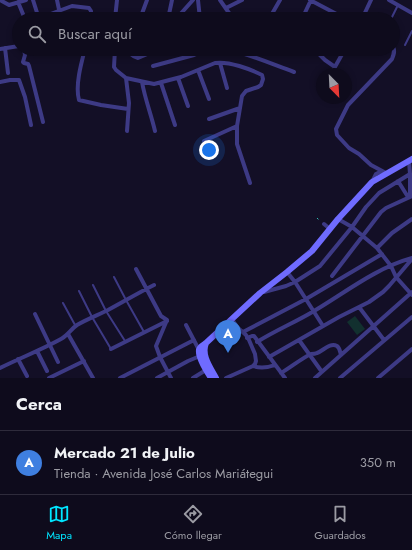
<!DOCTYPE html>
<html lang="es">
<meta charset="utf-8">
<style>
:root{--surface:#0e0b1c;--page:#1c1929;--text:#f1f3f6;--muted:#9b9ba3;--line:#2e2b3b;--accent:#00e5ff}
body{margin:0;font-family:Jost,sans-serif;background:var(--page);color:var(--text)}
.compass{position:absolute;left:316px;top:68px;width:36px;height:36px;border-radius:50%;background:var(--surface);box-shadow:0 2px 6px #0003;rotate:156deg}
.you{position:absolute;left:209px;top:150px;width:14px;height:14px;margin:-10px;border:3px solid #fff;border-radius:50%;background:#1a73e8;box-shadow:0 0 0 6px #1a73e833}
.badge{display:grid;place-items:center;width:26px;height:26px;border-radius:50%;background:var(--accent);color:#fff;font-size:13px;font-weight:700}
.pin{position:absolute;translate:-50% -33px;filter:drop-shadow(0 1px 2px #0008)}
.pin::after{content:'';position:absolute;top:21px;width:14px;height:12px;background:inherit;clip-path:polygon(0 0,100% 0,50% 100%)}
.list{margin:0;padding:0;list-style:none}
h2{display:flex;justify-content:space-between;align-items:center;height:52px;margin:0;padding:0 16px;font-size:17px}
h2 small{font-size:13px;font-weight:400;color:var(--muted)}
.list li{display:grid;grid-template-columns:26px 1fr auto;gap:12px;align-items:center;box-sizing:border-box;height:64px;padding:0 16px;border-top:1px solid var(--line)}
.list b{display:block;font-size:15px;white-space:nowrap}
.list p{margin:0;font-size:13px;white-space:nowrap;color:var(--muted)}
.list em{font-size:13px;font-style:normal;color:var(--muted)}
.icon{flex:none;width:22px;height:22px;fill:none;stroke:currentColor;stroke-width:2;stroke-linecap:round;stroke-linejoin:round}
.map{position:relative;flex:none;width:412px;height:378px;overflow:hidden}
.search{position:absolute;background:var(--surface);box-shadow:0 2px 6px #0003;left:12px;right:12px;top:12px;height:44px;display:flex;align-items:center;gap:10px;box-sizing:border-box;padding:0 14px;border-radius:22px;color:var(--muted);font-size:15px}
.sheet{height:116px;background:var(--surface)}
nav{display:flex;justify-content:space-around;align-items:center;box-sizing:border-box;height:56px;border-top:1px solid var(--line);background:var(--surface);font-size:11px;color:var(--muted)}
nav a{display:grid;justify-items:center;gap:2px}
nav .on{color:var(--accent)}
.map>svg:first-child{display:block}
.green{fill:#12302f}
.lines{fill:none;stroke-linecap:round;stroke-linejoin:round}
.path{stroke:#2fb8b0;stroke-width:1;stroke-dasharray:2 3;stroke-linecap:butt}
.lane{stroke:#3d3a85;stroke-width:2}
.street{stroke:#3d3a85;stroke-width:4}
.secondary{stroke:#6f6bff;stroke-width:6}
</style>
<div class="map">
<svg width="412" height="378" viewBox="0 0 412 378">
<rect width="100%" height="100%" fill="#130f26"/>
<path class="green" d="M355 316 365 329 357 335 347 322Z"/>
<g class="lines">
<path class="path" d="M317 218 320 221"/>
<path class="lane" d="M391 19 398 5
M405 45 412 31
M114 277 126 300 144 332
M93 285 106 311 125 341
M79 291 92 317 111 349
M63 303 75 325"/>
<path class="street" d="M0 0 9 5 26 0
M33 0 39 19
M57 0 61 19
M198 0 200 19
M220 0 229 13 230 19
M310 0 346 19
M389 0 412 13
M18 2 25 19
M226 8 242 0
M91 14 115 18
M37 19 72 6 89 8 91 11V19
M115 19 117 0
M140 19 147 0
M168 19 172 0
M176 19 193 0
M269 19 280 0
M302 19 311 0
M362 19 371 0
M5 48 8 73
M0 49 19 46
M24 49 25 55 23 62 24 63 28 64 29 66 43 122
M85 49C81 64 75 86 79 100L101 105 128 109
M115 49 114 67 116 70 126 78 154 84 181 77 215 63C229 61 250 69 262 75L263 79 261 85 258 87 246 91 242 96 237 126V144L250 183
M131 49C129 54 133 57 138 58L159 49
M228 49C251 55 272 64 294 72
M301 49 319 54 325 60 335 67
M220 63 227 88
M153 66 194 55 209 49
M198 70 209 99
M331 74 345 49
M126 78 129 103 127 131
M178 78 188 106
M0 82 10 80H19L25 97 31 125
M142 82C145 99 151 114 155 131
M161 83 175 125
M209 119 240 108
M204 141 237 126
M409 161 410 174V196
M386 173 371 165 359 154 349 148 337 135 336 129 348 105 392 59C394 54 395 51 393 47
M398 181 408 197
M372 182 376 174 382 171
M338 219 352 227 377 248 391 266 396 277 412 295
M324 224 330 229
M377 248 392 233 412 219
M136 269 161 316 167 320 156 346 160 357 171 378
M287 272 295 282 323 326
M332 276 381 212 386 208 412 196
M264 292 286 286 295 282 320 266 352 227 366 207 379 193 410 174
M359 307 384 340
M35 314 58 362
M232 319 237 327 246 335 249 340 255 354 256 361 255 364 253 366
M186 325 199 350
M243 332 306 299 382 254
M68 334 93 378
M247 338 252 336H254L285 378
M299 340 322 372
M257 342C276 330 296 322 314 311 346 292 376 268 412 258
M111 349 167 321
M37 351 47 371
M269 357 339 317 369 302 383 292 389 286 412 259
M18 359 27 376
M0 368C20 358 41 350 61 339 68 335 71 329 77 325 87 319 98 315 108 310 123 302 138 293 154 285
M281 373C290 368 302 358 311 354 313 354 315 354 317 353 323 351 330 342 337 346 340 348 340 352 341 355
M49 378 84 361
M120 378 194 340
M157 378 188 361 200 356
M193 378 206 370
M226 378 253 366C261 369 267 368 275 365
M315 378 412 292
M340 378 412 317
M378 378 412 349"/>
<path class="secondary" d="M206 343C201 355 210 367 216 378
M211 378C207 372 198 357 199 350 199 347 203 345 206 343L260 293 287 272 312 251 338 219 372 182 412 159"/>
</g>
</svg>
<svg class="compass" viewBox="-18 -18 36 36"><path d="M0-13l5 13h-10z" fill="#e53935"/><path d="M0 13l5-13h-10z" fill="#9b9ba3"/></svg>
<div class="you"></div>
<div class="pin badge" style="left:228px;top:353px;background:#3f7fe0">A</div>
<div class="search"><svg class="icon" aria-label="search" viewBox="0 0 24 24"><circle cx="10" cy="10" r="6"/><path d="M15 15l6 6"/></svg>Buscar aquí</div>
</div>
<section class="sheet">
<h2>Cerca<small></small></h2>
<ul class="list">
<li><span class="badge" style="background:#3f7fe0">A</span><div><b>Mercado 21 de Julio</b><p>Tienda · Avenida José Carlos Mariátegui</p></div><em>350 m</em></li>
</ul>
</section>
<nav>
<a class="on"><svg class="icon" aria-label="map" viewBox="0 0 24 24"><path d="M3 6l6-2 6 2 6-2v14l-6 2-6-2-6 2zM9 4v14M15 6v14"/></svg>Mapa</a>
<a><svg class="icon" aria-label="directions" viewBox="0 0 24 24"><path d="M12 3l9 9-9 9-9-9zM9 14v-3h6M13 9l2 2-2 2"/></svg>Cómo llegar</a>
<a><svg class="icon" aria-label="saved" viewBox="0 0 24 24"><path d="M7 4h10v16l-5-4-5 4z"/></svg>Guardados</a>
</nav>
